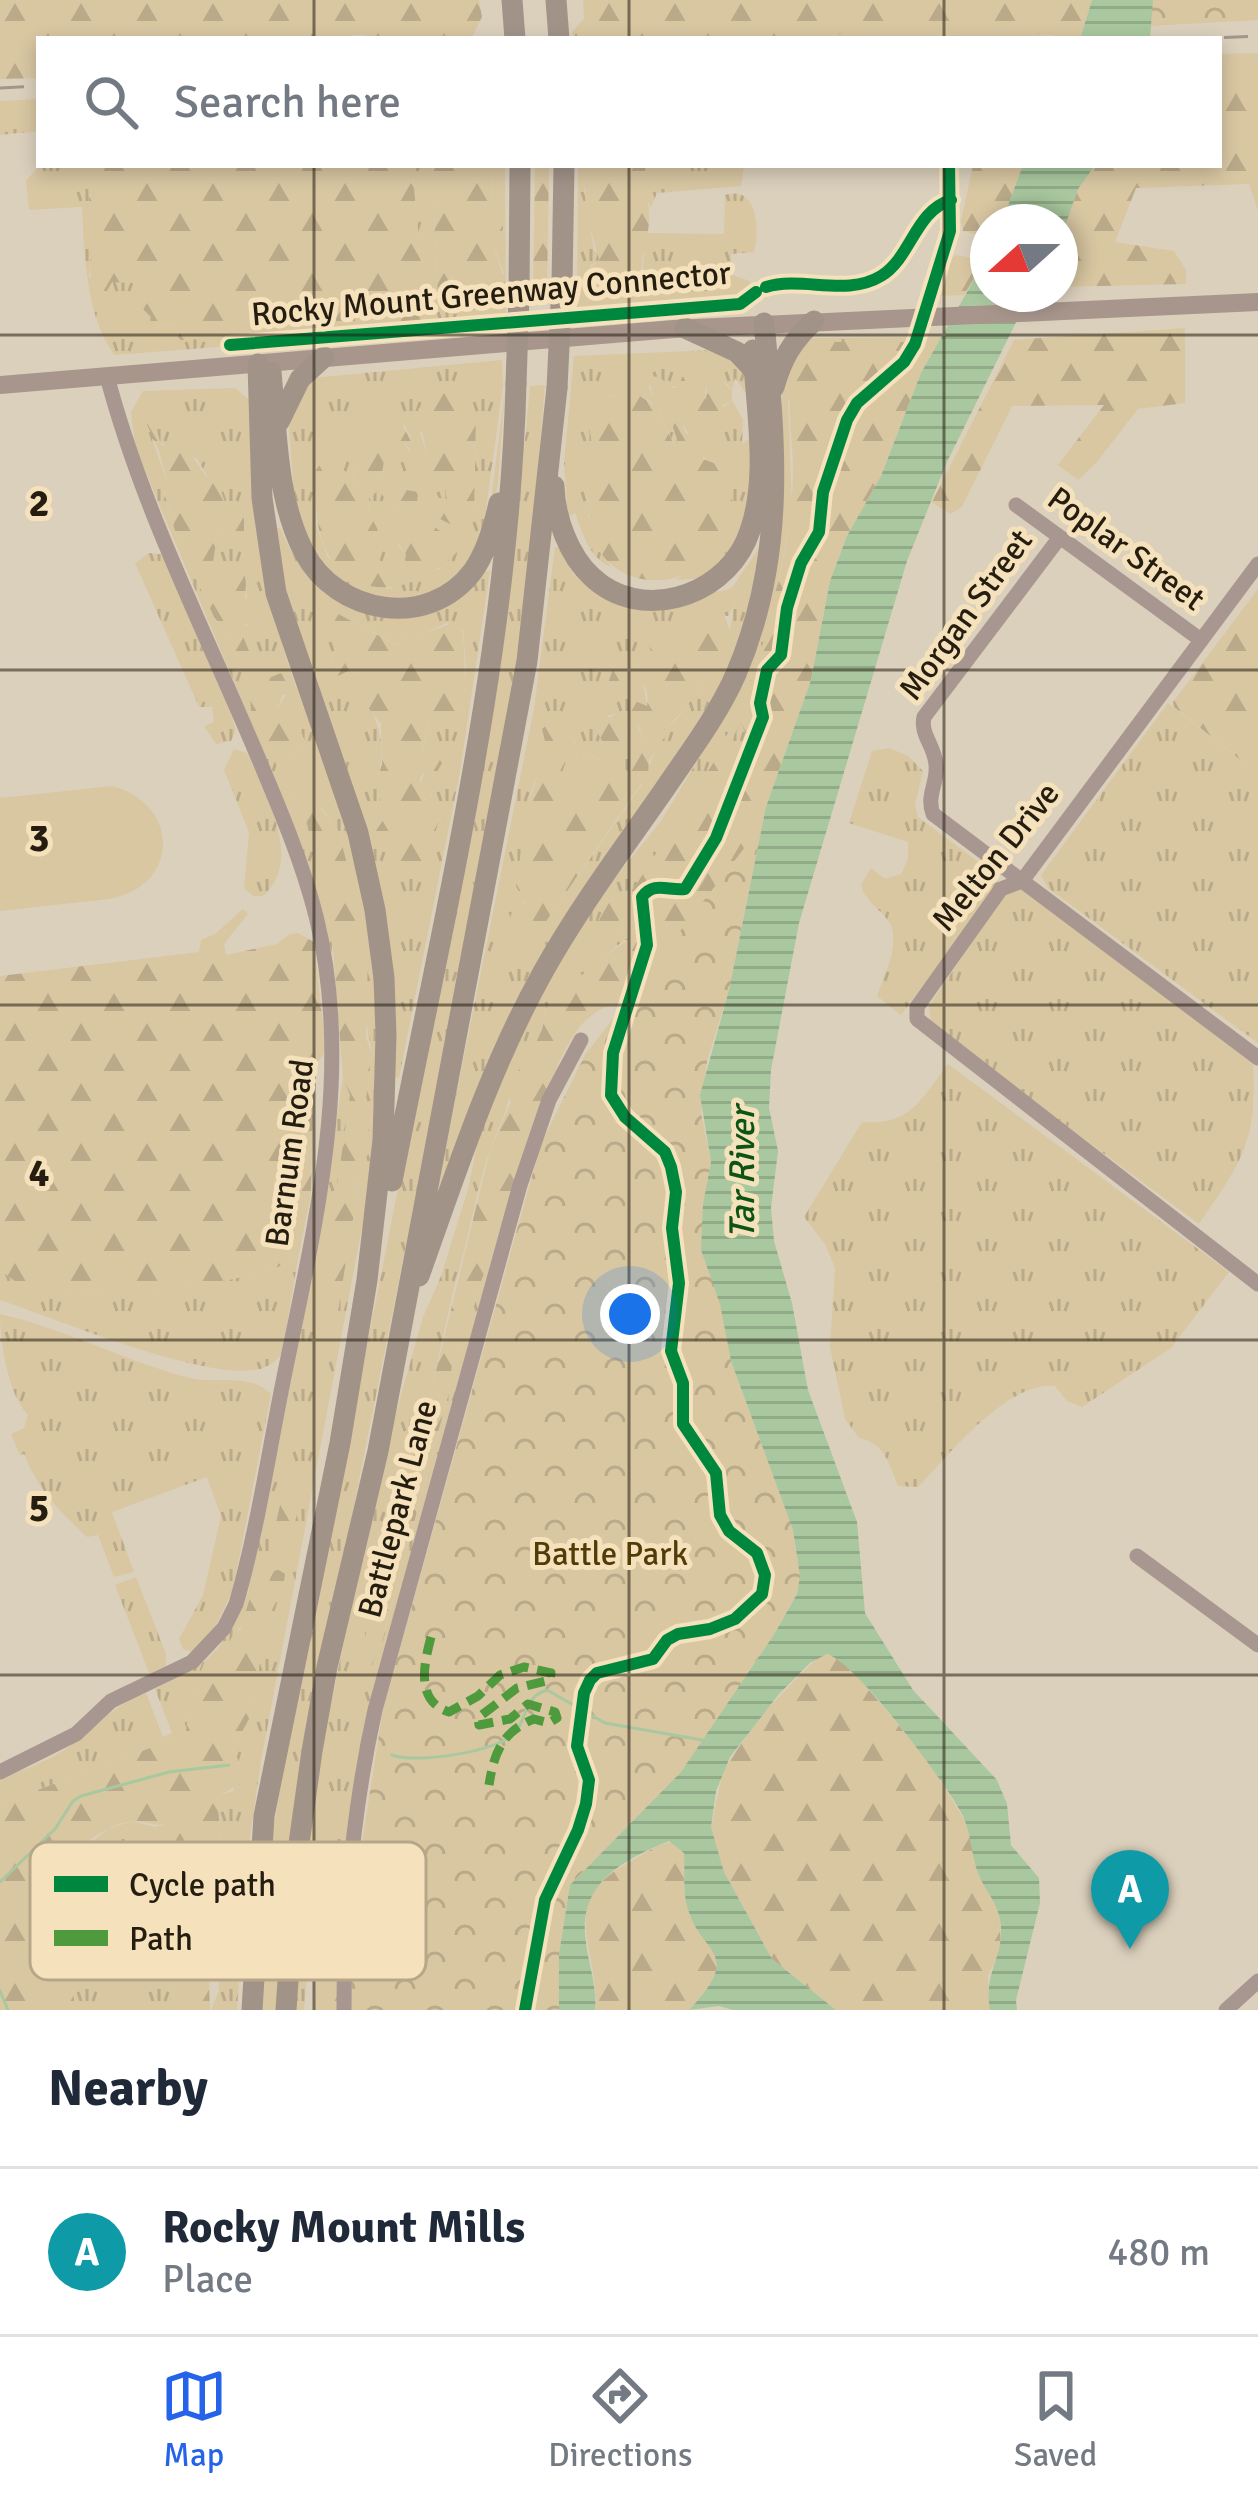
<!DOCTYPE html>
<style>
:root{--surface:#fff;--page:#f6f6f7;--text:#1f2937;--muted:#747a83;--line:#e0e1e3;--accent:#2563eb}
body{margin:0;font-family:Signika,sans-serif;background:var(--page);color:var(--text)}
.compass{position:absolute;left:970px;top:204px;width:108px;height:108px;border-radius:50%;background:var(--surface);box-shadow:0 6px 18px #0003;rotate:249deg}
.you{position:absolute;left:630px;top:1314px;width:42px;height:42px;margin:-30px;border:9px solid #fff;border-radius:50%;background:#1a73e8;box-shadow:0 0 0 18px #1a73e833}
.badge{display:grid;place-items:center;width:78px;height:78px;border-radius:50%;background:var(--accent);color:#fff;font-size:39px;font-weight:700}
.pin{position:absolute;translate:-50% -99px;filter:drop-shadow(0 3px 6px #0008)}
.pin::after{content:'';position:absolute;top:63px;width:42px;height:36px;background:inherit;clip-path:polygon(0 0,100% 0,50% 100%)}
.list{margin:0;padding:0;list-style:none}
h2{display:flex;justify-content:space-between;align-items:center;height:156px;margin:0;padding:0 48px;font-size:51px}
h2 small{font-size:39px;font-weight:400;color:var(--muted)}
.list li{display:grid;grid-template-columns:78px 1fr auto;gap:36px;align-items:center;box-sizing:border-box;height:168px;padding:0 48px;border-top:3px solid var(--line)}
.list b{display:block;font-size:45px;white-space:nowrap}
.list p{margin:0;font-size:39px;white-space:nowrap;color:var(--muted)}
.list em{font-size:39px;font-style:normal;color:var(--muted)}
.icon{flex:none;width:66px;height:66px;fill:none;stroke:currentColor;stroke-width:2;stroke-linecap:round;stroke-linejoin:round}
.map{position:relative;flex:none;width:1258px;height:2010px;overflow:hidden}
.search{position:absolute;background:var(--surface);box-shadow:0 6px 18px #0003;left:36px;right:36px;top:36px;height:132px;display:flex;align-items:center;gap:30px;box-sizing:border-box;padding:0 42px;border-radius:0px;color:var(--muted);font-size:45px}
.sheet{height:324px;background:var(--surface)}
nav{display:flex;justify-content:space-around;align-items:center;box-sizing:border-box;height:168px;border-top:3px solid var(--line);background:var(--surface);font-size:33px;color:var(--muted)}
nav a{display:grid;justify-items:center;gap:6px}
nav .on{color:var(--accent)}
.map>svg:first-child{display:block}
.grass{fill:url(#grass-tufts);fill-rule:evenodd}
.forest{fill:url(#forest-firs)}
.park{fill:url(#park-crowns)}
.pitch{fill:#d9c7a2}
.water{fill:url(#water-rules)}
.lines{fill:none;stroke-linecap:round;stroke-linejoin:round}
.stream{stroke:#a9c89f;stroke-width:3}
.minor{stroke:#a79790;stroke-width:15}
.major{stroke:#a8968d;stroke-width:18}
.highway{stroke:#a29389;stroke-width:21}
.rail{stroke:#a2958c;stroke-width:3;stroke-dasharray:24 12;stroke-linecap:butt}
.highway-bridge{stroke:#a29389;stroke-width:21}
.quiet{stroke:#4e9a3c;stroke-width:9;stroke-dasharray:18 9;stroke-linecap:butt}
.cycleway-casing{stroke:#f5e2bc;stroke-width:20}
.cycleway{stroke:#00873e;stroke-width:12}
.grid{fill:none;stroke:#251e10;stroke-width:3;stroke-opacity:0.55}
.labels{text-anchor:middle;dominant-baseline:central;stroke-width:10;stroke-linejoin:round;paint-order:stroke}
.street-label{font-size:33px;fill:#251e10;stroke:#f5e2bc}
.park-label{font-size:33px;fill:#513c08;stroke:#f5e2bc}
.water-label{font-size:36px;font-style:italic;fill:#0c5413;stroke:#f5e2bc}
.key{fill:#f5e2bc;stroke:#b7a788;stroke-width:3}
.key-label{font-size:33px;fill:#251e10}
.grid-label{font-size:39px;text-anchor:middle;font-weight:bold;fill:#251e10;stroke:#f5e2bc;stroke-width:10;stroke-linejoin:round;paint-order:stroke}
</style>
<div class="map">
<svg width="1258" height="2010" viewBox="0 0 1258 2010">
<defs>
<pattern id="grass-tufts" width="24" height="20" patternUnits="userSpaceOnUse" patternTransform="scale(3)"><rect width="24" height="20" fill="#d9c7a2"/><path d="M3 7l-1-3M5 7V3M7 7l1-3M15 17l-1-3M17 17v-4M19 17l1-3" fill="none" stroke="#baaa8a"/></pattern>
<pattern id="forest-firs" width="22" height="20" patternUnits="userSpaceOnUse" patternTransform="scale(3)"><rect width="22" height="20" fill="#d9c7a2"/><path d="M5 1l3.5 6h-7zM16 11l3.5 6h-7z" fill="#baaa8a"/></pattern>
<pattern id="park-crowns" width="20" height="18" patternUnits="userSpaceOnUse" patternTransform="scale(3)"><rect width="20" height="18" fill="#d9c7a2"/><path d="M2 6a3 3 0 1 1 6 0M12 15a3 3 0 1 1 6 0" fill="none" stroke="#baaa8a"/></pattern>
<pattern id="water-rules" width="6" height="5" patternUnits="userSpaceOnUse" patternTransform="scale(3)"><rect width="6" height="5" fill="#a9c89f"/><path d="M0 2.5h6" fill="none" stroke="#91ab88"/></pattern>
</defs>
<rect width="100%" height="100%" fill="#dbd0bc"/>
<path class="grass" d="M1028 33 1071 39H813L843 34Z
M39 99V131L0 135V101Z
M36 143 39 145V165H88L92 256 89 277 133 283 156 328 178 324 203 339 231 329 239 335 433 321 424 299 412 165H432L438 298 455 314 487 303 504 273 493 245 501 203 492 206 493 165H505L506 321 503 325 115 355C86 319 84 252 82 207L29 210 26 181 38 167Z
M578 165H603L584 188 594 251 599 253V260L590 266 609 290 634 307 645 285C639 270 647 259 642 244L648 233 724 234 725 195C758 185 760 229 754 252L731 254 732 275 750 281 753 301 748 305 577 317Z
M645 165H744L741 186 657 193 651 207 647 199Z
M942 337 939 342H812L788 402 792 507 774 608 751 685 720 750 733 738 740 721 748 739 741 766 724 756 636 886 607 903 615 932 647 916 650 942 624 940 545 1009C544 1036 529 1064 510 1083 511 1108 499 1124 491 1147 475 1192 469 1241 454 1287L371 1665 383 1638 449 1392 453 1356 466 1342 477 1293 502 1220 361 1746 338 1904 332 1885 338 1864 336 1857 321 1868 314 1879 304 2010H295L297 1932 321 1753 346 1631 381 1466 423 1317 441 1276 468 1189 481 1125 527 1010 603 893 661 821 730 707 783 503 782 392 786 375 805 338Z
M714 350 744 363 751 400 735 378 732 390 725 382 714 387 712 382 705 388 706 400 688 375 682 377 680 387 668 386 659 378 649 386 655 405 642 396 588 395 586 406 595 462 586 498 592 506 588 516 599 551 611 567C588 557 584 535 575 513L568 517 564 463 574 356Z
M502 360 503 385 486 510 490 508 505 390 498 483 492 516 473 562 434 594 379 602 343 586 315 555 295 503 288 416 311 378ZM476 414 474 521 462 530 438 518 435 497 447 500 445 482 424 481 403 440 385 456 381 478 401 489 417 492 407 510 388 503 379 489 369 498 368 514C383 531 381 545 376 567L386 572 404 566 406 554 396 543 441 568 388 589 328 558 316 525 315 473 346 455 343 472 354 491 353 455 363 443 405 425 420 463 426 452 420 432Z
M545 385 525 624 485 849 299 1781 278 2010H258L268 1859 287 1750 433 1012 521 483 530 386Z
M235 388 251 401 270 604 291 673 360 860 382 1009 370 1185 261 1761 247 1858 237 2010H211L219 1991 216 1887 223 1865 217 1796 233 1791 240 1765 233 1749 250 1717 262 1650V1629L283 1588 284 1574 266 1596 258 1599 228 1646 219 1647 248 1592 317 1241 343 1078 350 1095 336 1322 368 1128 365 1105 372 1054 365 1016 368 949 338 831 296 771 292 755 305 742 296 720 282 724 275 712 286 695 264 688 238 626 248 625 246 578 227 589 212 568 218 531 232 525 243 531 244 519 229 511 197 459 152 439 167 481 164 492 177 538 214 617 226 631 250 687 251 715 307 824 332 936V954L292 820 135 447 131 412 143 391Z
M665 400H678L686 408 725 406 732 400 743 420 742 444 753 435 747 527 709 578 675 580C726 552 726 520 732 467L728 482 719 479 683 425 676 448 659 413Z
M275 528H280C301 579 330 592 377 614L480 571H490L460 772 399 1078 393 1077 389 965 284 585ZM331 610 399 646 400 635 425 633 447 623 463 630 466 666 459 709 430 713 422 757 435 754C417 787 413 789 441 818L431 834 420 873 377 780C391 734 370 716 359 674L329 667 338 642Z
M761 545 755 590 723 682 554 944 432 1215 534 709 555 547H559L574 575 606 594 723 591 732 588ZM741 592 734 604 730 630 701 686 677 719 664 728 641 786 547 920 546 934 534 935C520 901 513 859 533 825 522 800 535 779 549 757L543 729 568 714 575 742 558 770 556 783 549 786 550 794 573 802C578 789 587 786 594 775L583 761 584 751 601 760 607 751 598 733 597 718 619 713 631 743 623 764 626 771 630 770 648 747 630 713 647 707 643 681 624 673 608 683 617 658 635 664 646 674 652 659 649 636 714 615 728 616Z
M149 553 166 555 229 707 236 730 231 741 216 744 204 726 214 722 212 707H199L135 563Z
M1168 703 1258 774V1043L1048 888 1041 875Z
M889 748 908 756 923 771 915 805 918 817 997 876 999 883 901 1015 877 996C885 972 904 939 886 918 876 906 865 900 861 885L871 868 885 879 901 874 908 859V842L849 823 872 751Z
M234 749 247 753C264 792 305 860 263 896H253L244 888 249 832 224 770Z
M1019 886 1253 1064C1258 1141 1240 1165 1199 1224L931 1026 929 1006 1005 894Z
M948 1064 1229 1272 1171 1348 1082 1407 1067 1401 1055 1386C1007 1381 949 1455 918 1487L898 1486C889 1464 885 1443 859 1438L845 1419 830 1347 835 1268 825 1244 804 1217 862 1122C911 1126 921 1099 948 1064Z
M298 1259 282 1353C276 1361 270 1366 260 1369 206 1382 57 1319 0 1300V1269C7 1275 14 1282 23 1285 85 1305 240 1287 298 1259Z
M0 1314C65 1329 125 1361 190 1378 216 1384 251 1373 271 1394L233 1590 212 1634 192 1652 183 1649 179 1639 203 1595 221 1516 207 1477 112 1512 134 1572 114 1577 98 1535 87 1537C58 1510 38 1489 24 1454L20 1455 11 1434 24 1428 28 1415C8 1394 0 1343 0 1314Z
M136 1577 166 1654V1669L153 1675 149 1673 115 1585Z
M205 1661 195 1687 185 1735 0 1804V1779C20 1771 43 1763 61 1752 92 1733 111 1705 146 1693L163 1737 172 1733 155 1689Z
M132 1821 155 1827 169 1823 173 1829C167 1863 160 1910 164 1944 167 1969 178 1984 172 2010H73C82 1967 24 1936 37 1885L108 1829Z"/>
<path class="forest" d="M0 0H479L482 17 471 39H369L364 35H353L351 39H39V78L0 79Z
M583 0H1092L1080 39 1028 33 843 34 813 39H572V32L584 18Z
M1258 53V211L1249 184 1136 188 1115 242 1174 251 1186 270V284L1060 287V229L1087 165H1219V54Z
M88 165H412L424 299 434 321 239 335 231 329 203 339 181 340 177 336 178 324 155 328 150 323 151 317 138 304 133 283 112 282 107 291 99 292 91 287Z
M432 165H493L492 205 502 203 503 229 493 245 506 284 496 297 462 317 438 298Z
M535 165H549L547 292H533Z
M603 165H645C646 182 649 200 649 217 650 241 635 262 645 285L634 307 617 302 608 291 597 290 598 278 589 270 599 259 586 213 584 173Z
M973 165H1023L1002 222H988V237L963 231 961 221Z
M956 255 974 258 981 267 964 295 935 296 947 261Z
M1185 328V403L1138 409 1097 462 1078 480 1058 465 1104 405 1012 406 962 507 950 514 932 502 1014 340Z
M811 342H939L921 373 881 476 847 536 830 581 811 680 766 807 754 872 645 1020 611 1005C583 1015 573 1035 560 1060L477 1293 466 1342 453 1356 449 1392 383 1638 372 1665 364 1662 366 1632 424 1420 490 1150 511 1102 506 1091C517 1071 531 1055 540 1034 545 1025 543 1015 547 1007 550 999 625 940 635 935L641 943 650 941 647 916 615 932 602 929 598 920 607 903 636 885 717 757 724 756 751 769 748 739 741 723 725 750 719 751C753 687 773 620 785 549 790 521 793 495 793 466 792 423 779 377 811 342Z
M707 374 714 386 721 381 732 390V400L720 407V422L715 428 697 430 678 400H665L659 413 675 447 677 439 671 421 675 413 687 434 695 436 705 452 703 459 719 465 720 479 727 482 732 466 736 469V482L729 492 734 504C727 519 720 542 711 555 680 593 614 588 595 542 590 529 586 519 592 506L582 488 595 462 586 406 587 394 614 396V389L623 385 654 405 649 376 659 377 673 388 679 387 682 377 688 375 697 380 706 400Z
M443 387 471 398 476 414 474 521 462 530 438 518 434 497 447 499 445 483 424 481 407 472 403 461 409 449 403 441 385 456 381 478 401 489 418 492 417 504 407 510 388 503 379 490 369 498 368 514C383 531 381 545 377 567L386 572 404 566 406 554 388 529 391 521 425 516 438 530 454 536 458 551C397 613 317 595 316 502 316 494 313 480 315 473 320 459 334 457 346 454L343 472 354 489 353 454 363 443 365 412H396L421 461 426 451 418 409 424 406 429 395Z
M148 411 153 416 161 445 185 446 206 476 217 480 228 510 235 500 244 519V540L237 546 230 542 232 526 218 531 212 568 227 588 231 583 229 569 233 565C249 571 246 584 245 598L265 607 266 618 239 627 264 687 268 688 269 678 281 673 287 684 276 712 282 723 296 719 305 742 292 755 296 771 318 786 321 809 338 830 361 916 368 949 366 1037 372 1054 365 1105 371 1147 361 1170 336 1323 326 1321 322 1293 350 1095 343 1078 332 936 307 824 251 715 250 687 226 631 214 617 177 538 164 491 167 481 159 451 142 413Z
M1258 589V774L1174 707 1173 702Z
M331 610 398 646 400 635 425 633 459 621C467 638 466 694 458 710 455 716 449 720 444 725L430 714 422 755 435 753 442 763 437 772H425L420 778 424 800 437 799 444 806 421 874 393 864 375 832 384 819 377 780 382 764 381 724 367 706 359 674 348 671 338 676 329 667 338 643 326 640 321 615Z
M714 615H724L730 630C716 660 691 711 664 728L666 735 649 760 648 774 547 920 546 934 520 941 509 925 511 914 525 903 516 886 522 844 532 825 526 811 537 777 534 769 537 761 549 757 542 729 564 711C590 743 562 755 556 783L549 786 550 794 569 792 574 800 577 791 594 776 583 761 584 751 600 760 607 751 598 733 594 711 599 706 606 709 609 718 619 712 631 743 623 764 626 771 630 770 641 749 647 746 638 726 624 717 630 713 628 698 647 706C650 686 642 680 624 673L618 688H611L608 683 617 658 624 655 646 674 652 659 648 636Z
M243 909 248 914 224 944 226 955 277 944 289 934 298 933 314 942 326 1051 314 1067 311 1194 298 1259C239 1287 85 1305 23 1285 14 1282 7 1275 0 1269V976L199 952 201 940 215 934Z
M295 1468 305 1474 287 1562 268 1558 288 1470Z
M279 1570 285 1574 283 1588 262 1629V1650L250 1717 233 1749 240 1765V1784L217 1797 223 1865 216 1887 218 1913 209 1987 210 2010H172C178 1984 167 1969 164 1944 160 1912 168 1861 172 1829L169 1823C154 1828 147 1820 132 1821 98 1825 63 1864 37 1884 23 1935 83 1968 73 2010H0V1804L185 1735 195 1687 205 1661 219 1647 228 1646 233 1634 240 1630 250 1598 266 1596 272 1571Z
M820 1655H832L853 1671 928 1760 966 1823 979 1875 999 1907 1001 1948 988 1976 990 2010H836L772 1959 724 1872 711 1827 723 1771 759 1717Z
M673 1842 685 1853C685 1868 683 1887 686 1902 698 1956 749 1946 689 2010H595C601 1953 556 1904 623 1866 639 1857 656 1844 673 1842Z
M336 1856 332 1885 338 1904 337 2010H315C317 1974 317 1883 336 1856Z"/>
<path class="park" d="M1153 0H1258V20L1150 26Z
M762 825 729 990 707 1061 701 1113 711 1162 703 1204 731 1361 793 1530 800 1576 797 1594 775 1633 681 1772 570 1885 559 1954V2010H351L353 1901 383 1709 541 1144 585 1055Z"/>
<path class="pitch" d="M112 786C181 805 180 886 109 899L0 911V798Z"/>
<path class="water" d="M1092 0H1153L1150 39H1080Z
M1023 165H1095L1078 189 1060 240V222H1002Z
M988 255V294H1030L946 464 907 561 799 923 771 1070 769 1108 778 1151 771 1208 774 1241 792 1303 808 1390 857 1522 865 1613 913 1690 997 1780 1007 1804 1011 1845 1039 1878 1040 1903 1016 2000 1017 2010H990C983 1968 1006 1958 1000 1920 997 1900 983 1889 977 1870 971 1852 971 1834 963 1816 947 1784 857 1663 827 1654L810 1663 779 1694 730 1757 716 1791 711 1827 724 1872 772 1959 836 2010H733L719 2006 689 2010C747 1948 698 1957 686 1902 683 1887 685 1868 684 1853L669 1841C621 1861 577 1884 586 1943 589 1966 597 1986 595 2010H559V1954L570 1885 681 1772 775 1633 797 1594 800 1576 793 1530 731 1361 720 1304 701 1250 703 1204 711 1162 700 1095 729 990 766 807 811 680 830 581 847 536 881 476 921 373Z"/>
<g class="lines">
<path class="stream" d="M392 1755C415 1764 496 1752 514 1734 528 1718 523 1697 547 1690L605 1723 702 1740
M0 1882 55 1829 73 1801 81 1796 169 1772 229 1765
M0 1991 8 2010"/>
<path class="minor" d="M1016 505 1201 640
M1060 537 924 717C920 735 935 746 936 765 938 783 926 795 933 814L1258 1058
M1258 564 1022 881 1001 889 917 1007V1019L1258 1284
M1137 1556 1258 1645
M0 1772 76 1734 111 1701 192 1662 224 1628 236 1604C257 1532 268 1456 283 1382 314 1228 355 1073 316 916 302 861 279 807 257 755 205 631 141 506 107 376
M344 2010C344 1908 353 1809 375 1710L520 1185 549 1100 581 1040
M1226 2010 1258 1981"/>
<path class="major" d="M0 385 674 329 1258 302"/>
<path class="highway" d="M512 0 515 39
M556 0 559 39
M562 284 564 165
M519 295 520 165
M685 328 737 352 754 370
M271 372C277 432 276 498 304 552 336 614 428 631 473 571 487 551 494 526 499 503
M774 387C782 359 792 341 814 321
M279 422 300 379 324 357
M554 486C555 517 568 555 592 577 640 622 720 598 746 541 771 484 756 411 753 350
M392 1181C443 918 509 653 516 384
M419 1276C456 1173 489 1069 543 972 578 909 623 849 664 790 689 753 718 715 736 674 786 557 776 446 764 323
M252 2010 264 1816 340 1443 367 1280 383 1140 386 1035 384 978 375 910 358 833 276 593 262 498 258 364
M286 2010 296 1865 312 1751 327 1667 378 1451 527 661 557 388"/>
<path class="rail" d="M1188 39 1258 36
M0 88 39 86"/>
<path class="highway-bridge" d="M516 384 519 295
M557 388 562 284"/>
<path class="quiet" d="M431 1637C424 1664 415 1701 449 1712L478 1696 500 1675 524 1667 551 1673 550 1680 517 1688 478 1718 479 1725 510 1719 528 1704 555 1712 557 1718 549 1723 534 1719C501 1732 494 1754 489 1785"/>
<g class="cycleway-casing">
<path id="cycleway" d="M766 287C802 276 847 297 881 276 911 258 915 211 951 200
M230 345 740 304 756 292
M525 2010 545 1900 578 1830 586 1804 589 1780 577 1746 584 1693 590 1680 597 1673 653 1659 667 1640 678 1634 710 1629 735 1619 762 1594 765 1575 757 1553 729 1531 720 1515 716 1473 683 1424V1383L671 1351 679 1283 672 1228 676 1192 671 1167 665 1152 625 1117 611 1095 613 1053 647 945 642 897C654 881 668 891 685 889L716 838 763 717 760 703 767 670 781 655 787 608 801 563 819 532 823 492 847 420 857 403 904 362 915 344 950 231 949 165"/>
</g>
<use href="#cycleway" class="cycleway"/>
</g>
<path class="grid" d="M314 0V39M629 0V39M944 0V39M314 165V2010M629 165V2010M944 165V2010M0 335H1258M0 670H1258M0 1005H1258M0 1340H1258M0 1675H1258"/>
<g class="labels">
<g class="street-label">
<text transform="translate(491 294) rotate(-5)">Rocky Mount Greenway Connector</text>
<text transform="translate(1126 549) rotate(36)">Poplar Street</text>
<text transform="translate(966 615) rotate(-54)">Morgan Street</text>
<text transform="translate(996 857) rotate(-51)">Melton Drive</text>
<text transform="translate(290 1153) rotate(-82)">Barnum Road</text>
<text transform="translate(398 1509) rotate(-75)">Battlepark Lane</text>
</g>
<g class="park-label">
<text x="610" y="1554">Battle Park</text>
</g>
<g class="water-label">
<text transform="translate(742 1173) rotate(-90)">Tar River</text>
</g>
</g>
<rect x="30" y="1842" width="396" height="138" rx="18" class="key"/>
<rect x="54" y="1876" width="54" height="16" fill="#00873e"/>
<rect x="54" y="1930" width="54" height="16" fill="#4e9a3c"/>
<g class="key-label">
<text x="129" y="1896">Cycle path</text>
<text x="129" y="1950">Path</text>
</g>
<g class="grid-label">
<text x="39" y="516">2</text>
<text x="39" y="851">3</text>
<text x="39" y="1186">4</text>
<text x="39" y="1521">5</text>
</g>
</svg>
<svg class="compass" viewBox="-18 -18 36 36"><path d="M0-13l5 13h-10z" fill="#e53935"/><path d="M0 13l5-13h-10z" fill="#747a83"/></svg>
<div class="you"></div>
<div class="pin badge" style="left:1130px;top:1949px;background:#0f9aa8">A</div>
<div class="search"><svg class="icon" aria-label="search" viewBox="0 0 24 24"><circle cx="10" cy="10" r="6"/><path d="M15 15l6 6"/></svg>Search here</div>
</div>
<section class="sheet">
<h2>Nearby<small></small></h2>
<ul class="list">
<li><span class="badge" style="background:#0f9aa8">A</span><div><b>Rocky Mount Mills</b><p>Place</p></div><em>480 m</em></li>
</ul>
</section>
<nav>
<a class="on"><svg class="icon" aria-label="map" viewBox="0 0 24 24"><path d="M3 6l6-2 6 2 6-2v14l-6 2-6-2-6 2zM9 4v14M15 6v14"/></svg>Map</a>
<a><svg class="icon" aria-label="directions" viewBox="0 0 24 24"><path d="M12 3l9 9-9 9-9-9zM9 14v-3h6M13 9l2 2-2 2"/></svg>Directions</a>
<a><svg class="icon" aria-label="saved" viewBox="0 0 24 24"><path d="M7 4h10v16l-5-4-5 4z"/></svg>Saved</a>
</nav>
